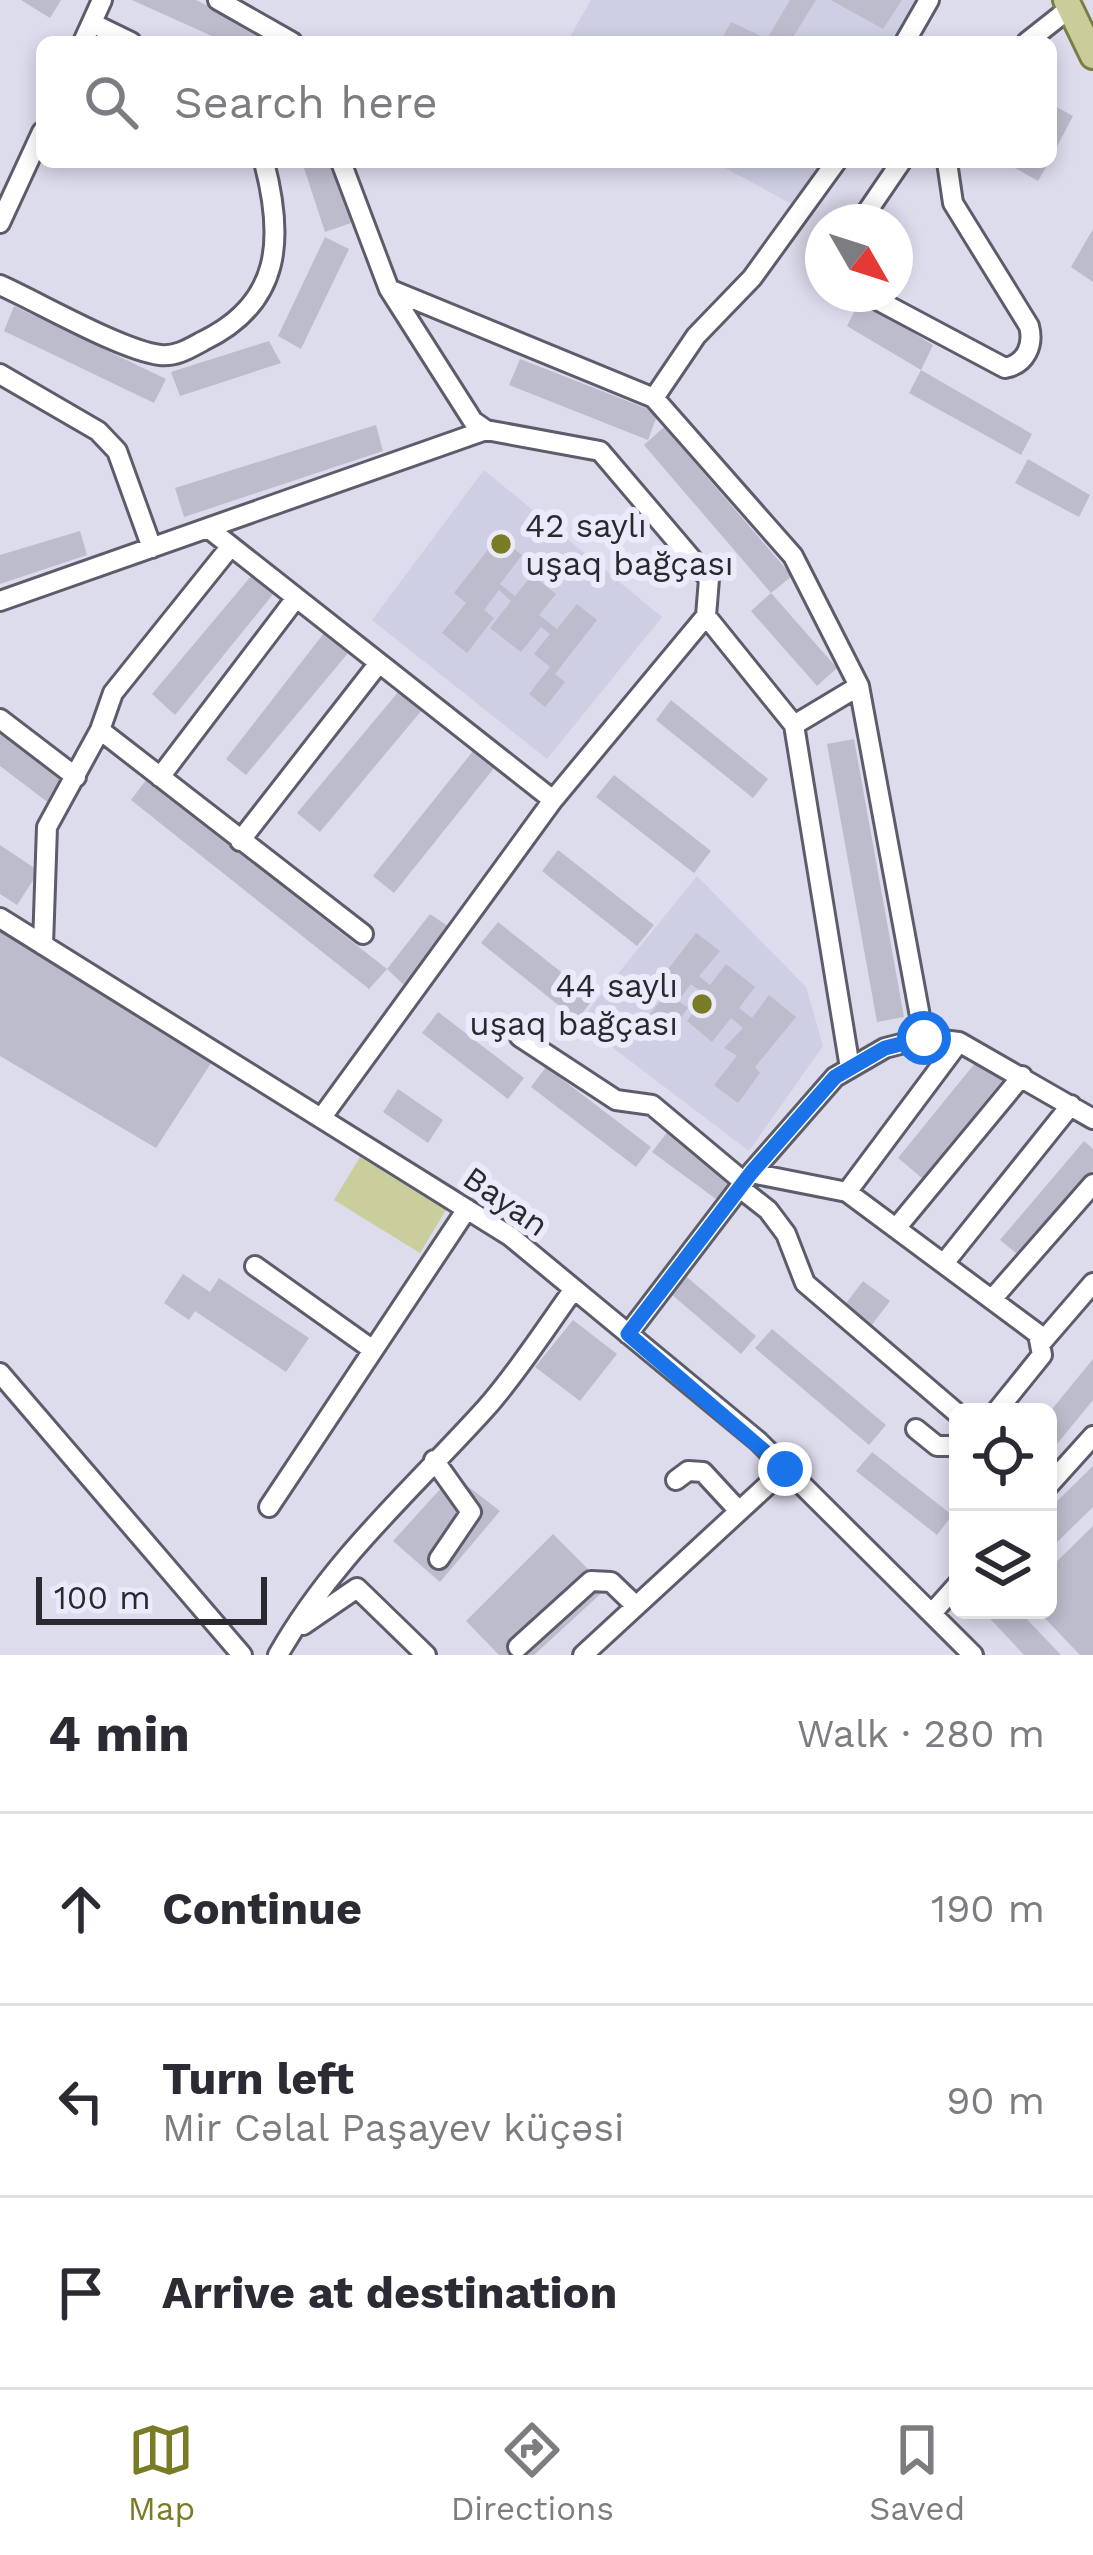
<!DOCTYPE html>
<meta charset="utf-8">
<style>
:root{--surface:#fff;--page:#f7f7f7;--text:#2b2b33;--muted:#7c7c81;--line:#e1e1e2;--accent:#7a7c25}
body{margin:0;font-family:"Work Sans",sans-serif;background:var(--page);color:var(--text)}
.controls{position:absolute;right:36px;bottom:36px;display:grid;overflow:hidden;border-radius:18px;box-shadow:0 6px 18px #0003}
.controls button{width:108px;height:108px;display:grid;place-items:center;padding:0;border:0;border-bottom:3px solid var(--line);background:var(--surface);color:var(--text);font:60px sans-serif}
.compass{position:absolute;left:805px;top:204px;width:108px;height:108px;border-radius:50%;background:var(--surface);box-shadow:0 6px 18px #0003;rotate:129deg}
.scale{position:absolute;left:36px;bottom:30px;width:231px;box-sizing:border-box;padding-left:12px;border:6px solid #29292f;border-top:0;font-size:33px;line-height:42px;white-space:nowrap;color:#29292f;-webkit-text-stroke:9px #eaeafa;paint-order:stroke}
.stop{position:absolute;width:36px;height:36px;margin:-27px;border:9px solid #1a73e8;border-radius:50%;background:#fff}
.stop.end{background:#1a73e8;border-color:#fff;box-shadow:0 3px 12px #0008}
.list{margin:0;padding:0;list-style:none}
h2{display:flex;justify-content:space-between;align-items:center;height:156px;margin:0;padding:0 48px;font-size:51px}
h2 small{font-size:39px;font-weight:400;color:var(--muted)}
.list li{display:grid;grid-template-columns:78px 1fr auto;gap:36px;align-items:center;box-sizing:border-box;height:192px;padding:0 48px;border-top:3px solid var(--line)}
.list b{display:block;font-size:45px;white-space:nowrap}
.list p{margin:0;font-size:39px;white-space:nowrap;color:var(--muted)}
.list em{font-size:39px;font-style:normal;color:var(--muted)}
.icon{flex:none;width:66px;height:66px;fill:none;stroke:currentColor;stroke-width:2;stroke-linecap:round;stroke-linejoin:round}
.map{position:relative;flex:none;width:1093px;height:1655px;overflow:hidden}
.search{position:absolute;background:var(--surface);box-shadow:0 6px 18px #0003;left:36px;right:36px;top:36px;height:132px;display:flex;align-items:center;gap:30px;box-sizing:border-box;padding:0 42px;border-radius:18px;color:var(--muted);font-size:45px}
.sheet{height:732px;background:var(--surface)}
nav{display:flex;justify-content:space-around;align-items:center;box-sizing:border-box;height:168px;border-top:3px solid var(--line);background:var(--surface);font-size:33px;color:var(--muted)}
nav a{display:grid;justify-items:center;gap:6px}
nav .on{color:var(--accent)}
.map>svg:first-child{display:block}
.built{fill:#cecee4}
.garden{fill:#cacd9c}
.building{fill:#bcbccc}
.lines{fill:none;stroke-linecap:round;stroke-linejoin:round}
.minor-casing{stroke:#5d5c6a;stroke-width:24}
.major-casing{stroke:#7b7d49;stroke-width:30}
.minor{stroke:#fff;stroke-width:18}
.major{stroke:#cacc9a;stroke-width:24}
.route{stroke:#1a73e8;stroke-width:15}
.poi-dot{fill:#7a7c25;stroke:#eaeafa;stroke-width:4.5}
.labels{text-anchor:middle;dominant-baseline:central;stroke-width:12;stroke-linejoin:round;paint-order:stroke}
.poi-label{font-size:33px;fill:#29292f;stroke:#eaeafa;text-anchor:start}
.street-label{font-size:33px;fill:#29292f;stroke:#eaeafa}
</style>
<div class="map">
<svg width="1093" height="1655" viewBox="0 0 1093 1655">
<rect width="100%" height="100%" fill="#dddced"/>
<path class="built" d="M591 0H925L902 42H567Z
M714 162H829L799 208Z
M484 470 662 617 547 759 372 620Z
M697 876 806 987 823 1046 749 1151 579 1022Z"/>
<path class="garden" d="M360 1157 446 1210 420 1253 334 1200Z"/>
<path class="building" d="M21 0H61L50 18Z
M132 0H196L275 39 225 42Z
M790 0H816L790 42H720L731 22 767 39Z
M831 0H902L883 29Z
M1051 104 1073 116 1051 158Z
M302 162H329L351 223 325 232Z
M1018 162H1049L1038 181 1015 168Z
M1093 229V282L1071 267Z
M325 237 349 249 301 349 278 336Z
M860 300 933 345 921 370 847 326Z
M14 306 166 379 154 403 4 331Z
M269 341 281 363 180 396 171 372Z
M520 359 658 413 648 440 509 385Z
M921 370 1032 434 1021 455 909 393Z
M376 425 383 451 184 517 175 488Z
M664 427 792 576 771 593 837 668 817 686 751 611 771 593 644 445Z
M1028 459 1090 495 1079 517 1015 483Z
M80 531 87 555 0 584V555Z
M498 537 522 555 500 584 515 596 532 575 556 594 539 615 557 629 577 604 597 620 555 674 565 682 545 707 529 694 550 667 534 654 550 634 541 627 521 652 490 628 511 601 499 590 484 610 494 618 467 653 442 633 466 603 454 593Z
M252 575 274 593 175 715 152 694Z
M324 633 349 652 246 775 226 759Z
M399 691 422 710 320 832 297 813Z
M671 700 768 779 753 798 656 720Z
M0 731 66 782 50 804 0 766Z
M854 739 904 1017 877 1022 827 744Z
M473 751 494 768 394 893 373 876Z
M614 775 711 851 694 873 596 797Z
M146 780 387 969 369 989 131 800Z
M0 845 39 871 17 905 0 894Z
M558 850 654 925 637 946 542 871Z
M430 914 452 929 405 986 387 969Z
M498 922 594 998 577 1020 481 943Z
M0 929 213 1060 156 1148 0 1056Z
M696 933 720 951 699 976 710 985 726 964 755 987 739 1008 752 1018 769 995 796 1017 755 1067 760 1073 738 1103 714 1085 737 1056 724 1048 743 1028 731 1018 712 1042 687 1021 706 995 691 984 678 1001 688 1008 664 1040 643 1023 666 994 655 986Z
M438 1012 524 1078 508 1099 422 1033Z
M980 1057 1005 1077 922 1178 898 1158Z
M546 1067 651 1147 636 1167 531 1087Z
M398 1089 443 1120 428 1143 383 1112Z
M668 1131 735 1183 720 1202 652 1152Z
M1084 1141 1093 1149V1170L1022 1258 1000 1240Z
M680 1271 756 1336 741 1354 670 1293Z
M183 1274 210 1292 219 1278 309 1338 286 1372 195 1311 189 1320 164 1303Z
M863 1281 890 1301 871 1326 844 1306Z
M573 1320 617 1354 580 1401 535 1367Z
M772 1329 886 1425 869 1445 755 1348Z
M1093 1359V1400L1048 1455V1414Z
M872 1452 952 1515 937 1535 856 1471Z
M1093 1466V1507L1048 1551V1510Z
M453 1475 500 1511 440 1582 393 1541Z
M1093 1526V1655H1080L1037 1610H1048V1570Z
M553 1534 607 1588 534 1655H499L466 1621Z
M982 1610H1018L1061 1655H1024Z"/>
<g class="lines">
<g class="minor-casing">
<path id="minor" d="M218 0 292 42
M92 23 131 42
M83 42 102 0
M905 42 929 0
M1027 42 1070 8
M860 222 901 162
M0 223 42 132
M0 285C40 303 121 350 160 355 176 357 190 348 203 341 282 303 284 238 264 162
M389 289 654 398 793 556 859 686 924 1038
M866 294 1005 368C1026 364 1034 345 1029 326L953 203 947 162
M0 374 98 431 117 451 152 548
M654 398 696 336 752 278 836 162
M208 528 553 800
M0 601 486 430
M706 616 794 725 850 1068
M0 719 76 777
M794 725 859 686
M100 730 113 693 231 546
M160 777 296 598
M240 841 379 663
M0 918 510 1236 758 1441 973 1655
M43 945 47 827 100 730 363 934
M520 1037 616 1100 652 1105 744 1182
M322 1117 553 800 706 616 709 579 600 451 486 430 473 421 389 289 341 162
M751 1173 847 1192 1038 1334 1042 1355 996 1412
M740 1188 768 1210 786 1234 805 1283 958 1414
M847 1192 959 1042
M897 1227 1022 1076
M945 1262 1071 1105
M255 1266 373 1350
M994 1297 1093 1184
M628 1334 751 1173 835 1077 885 1048 924 1038 959 1042 1093 1119
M1042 1342 1093 1283
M0 1373 242 1655
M916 1429 937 1446H958
M434 1460 471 1512 439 1559
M676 1480 688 1471 703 1472 739 1511
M1048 1486 1093 1436
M269 1507 467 1209
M933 1612 958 1584
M303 1625 357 1588 426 1655
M518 1647 591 1581 611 1582 636 1606
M278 1655C332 1559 413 1489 486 1408 518 1372 545 1329 574 1289
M583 1655 785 1469"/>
</g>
<g class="major-casing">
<path id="major" d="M1066 0 1093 56"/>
</g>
<use href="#minor" class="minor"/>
<use href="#major" class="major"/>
</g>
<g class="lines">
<path class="route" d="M785 1469 628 1334 751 1173 835 1077 885 1048 924 1038"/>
</g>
<g class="poi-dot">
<circle cx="501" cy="544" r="12"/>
<circle cx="702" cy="1004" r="12"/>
</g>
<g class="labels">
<g class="poi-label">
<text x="525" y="525">42 saylı<tspan x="525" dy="38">uşaq bağçası</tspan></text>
<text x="678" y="985" text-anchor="end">44 saylı<tspan x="678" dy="38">uşaq bağçası</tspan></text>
</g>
<g class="street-label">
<text transform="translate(506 1201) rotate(35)">Bayan</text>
</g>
</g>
</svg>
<div class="controls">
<button><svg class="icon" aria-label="locate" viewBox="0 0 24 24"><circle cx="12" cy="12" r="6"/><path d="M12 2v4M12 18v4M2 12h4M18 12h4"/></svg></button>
<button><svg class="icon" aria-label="layers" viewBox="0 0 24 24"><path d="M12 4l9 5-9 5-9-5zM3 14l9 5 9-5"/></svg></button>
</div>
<svg class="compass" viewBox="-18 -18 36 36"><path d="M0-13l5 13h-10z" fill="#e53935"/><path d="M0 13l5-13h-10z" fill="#7c7c81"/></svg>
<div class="scale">100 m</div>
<div class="stop" style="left:924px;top:1038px"></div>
<div class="stop end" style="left:785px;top:1469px"></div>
<div class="search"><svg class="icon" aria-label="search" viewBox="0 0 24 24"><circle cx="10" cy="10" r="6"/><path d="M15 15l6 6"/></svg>Search here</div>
</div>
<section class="sheet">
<h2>4 min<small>Walk · 280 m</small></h2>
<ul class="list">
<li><svg class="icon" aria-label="ahead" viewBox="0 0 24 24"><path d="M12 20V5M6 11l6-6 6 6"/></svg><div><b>Continue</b></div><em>190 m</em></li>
<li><svg class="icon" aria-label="left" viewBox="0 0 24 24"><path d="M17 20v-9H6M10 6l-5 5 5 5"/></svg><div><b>Turn left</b><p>Mir Cəlal Paşayev küçəsi</p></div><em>90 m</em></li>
<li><svg class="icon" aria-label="arrive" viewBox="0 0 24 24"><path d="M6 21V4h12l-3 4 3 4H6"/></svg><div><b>Arrive at destination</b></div></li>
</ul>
</section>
<nav>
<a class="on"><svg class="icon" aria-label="map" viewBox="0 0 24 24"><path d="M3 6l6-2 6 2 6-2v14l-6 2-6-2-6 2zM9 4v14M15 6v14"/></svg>Map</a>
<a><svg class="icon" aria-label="directions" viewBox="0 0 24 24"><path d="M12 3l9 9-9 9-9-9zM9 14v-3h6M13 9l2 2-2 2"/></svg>Directions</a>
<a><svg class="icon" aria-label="saved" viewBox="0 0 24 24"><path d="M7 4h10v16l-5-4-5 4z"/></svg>Saved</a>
</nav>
